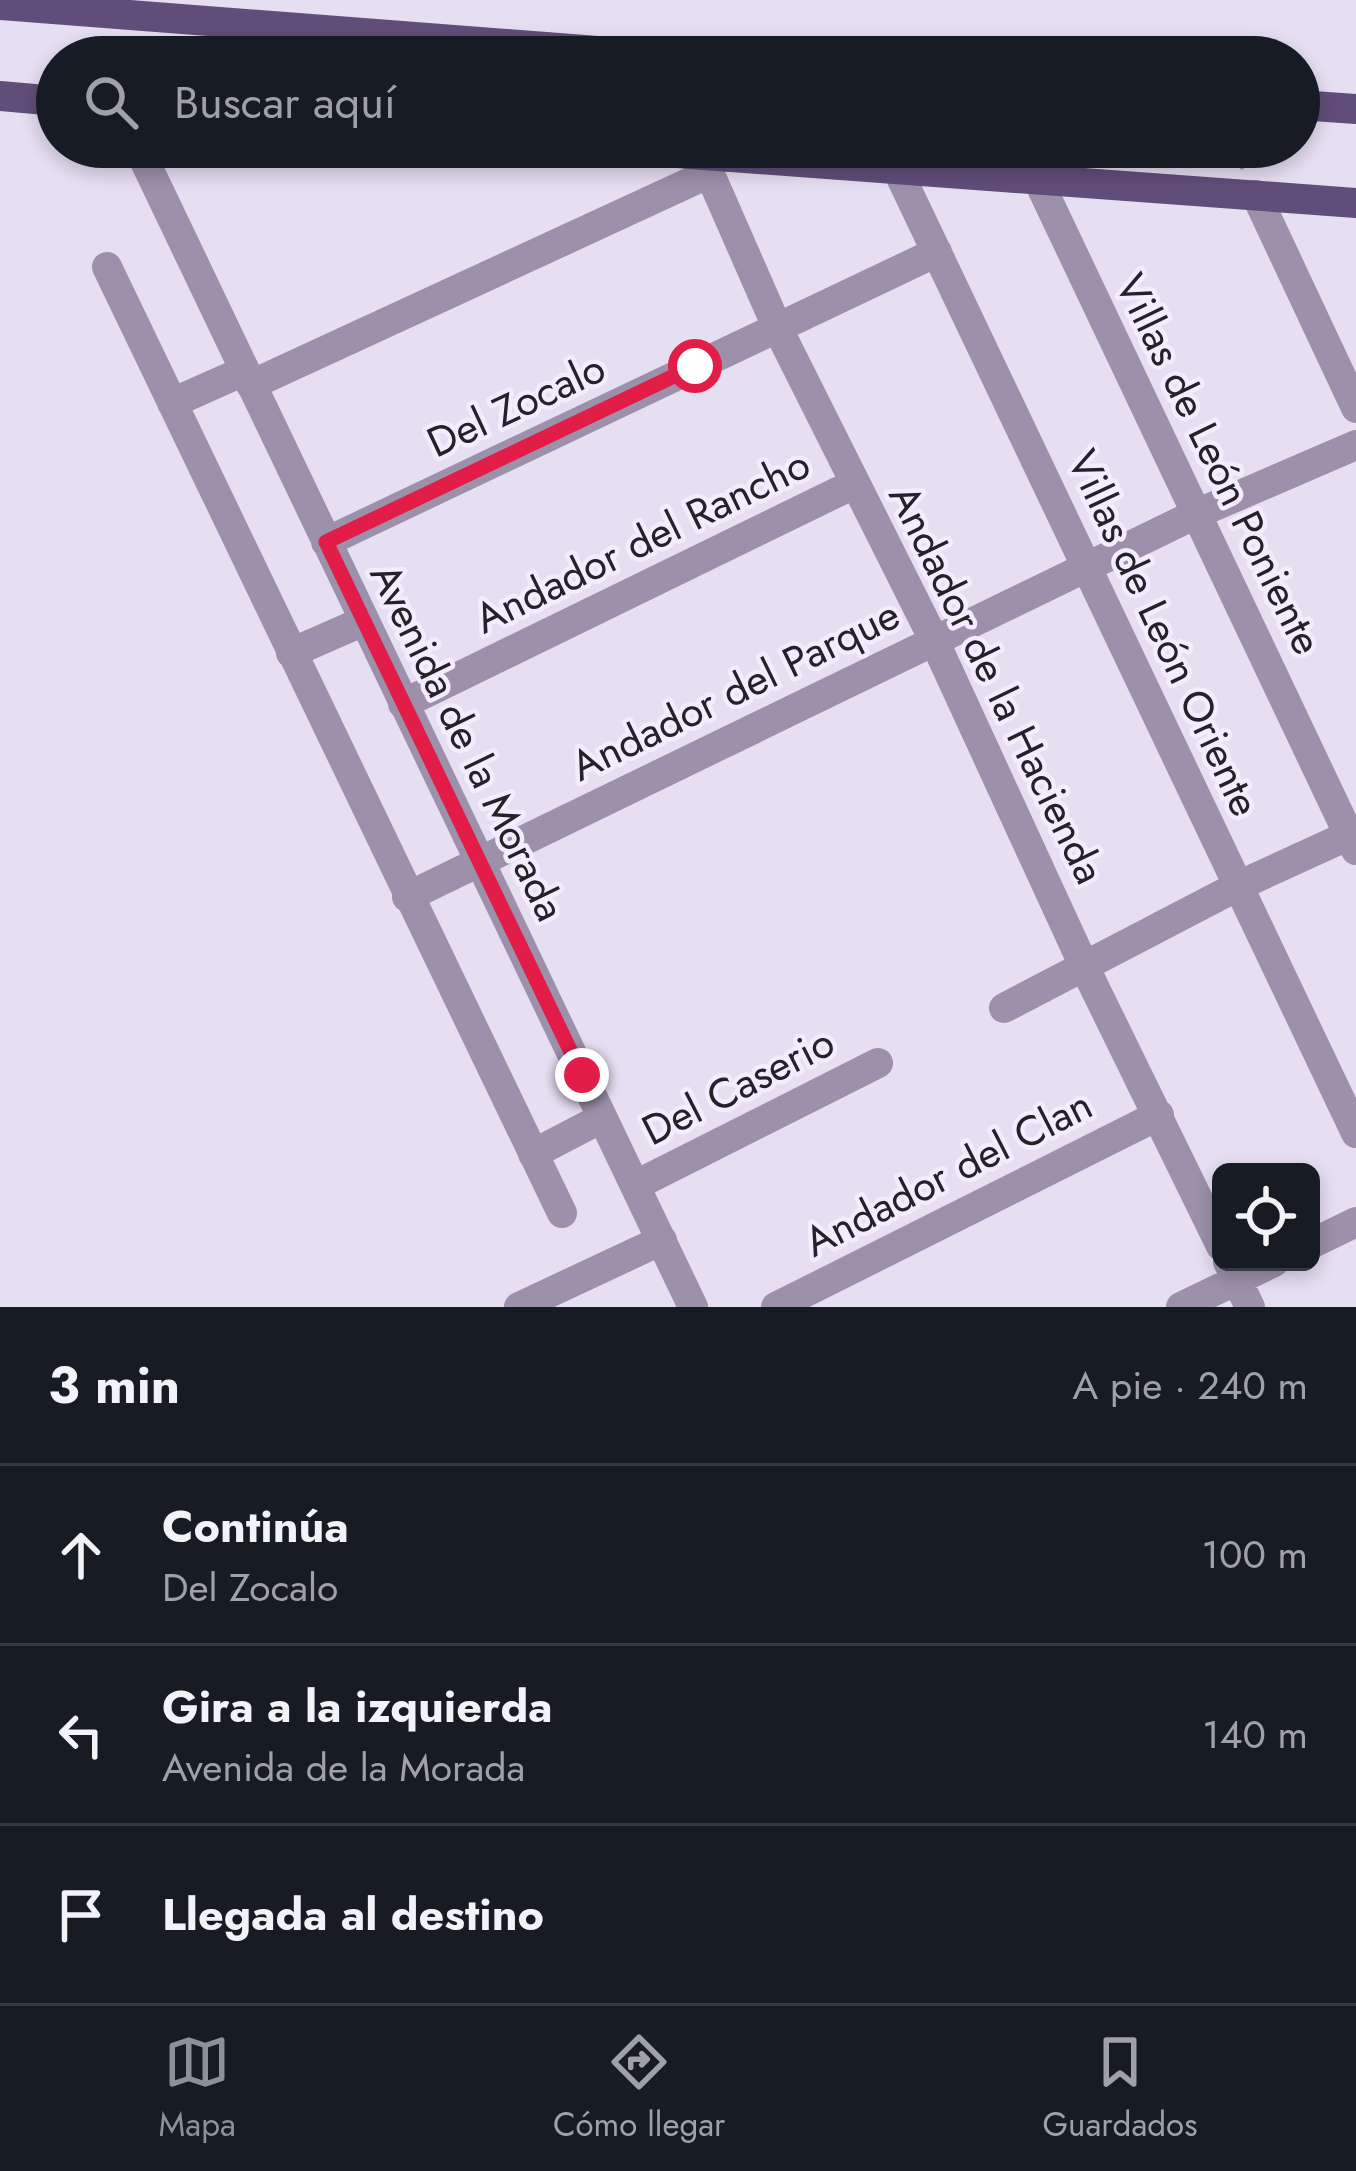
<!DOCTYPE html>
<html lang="es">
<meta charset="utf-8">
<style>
:root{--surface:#171b24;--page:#20242c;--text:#f1f3f6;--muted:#9ea1a6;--line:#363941;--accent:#8c9099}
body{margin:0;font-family:Jost,sans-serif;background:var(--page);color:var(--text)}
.controls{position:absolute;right:36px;bottom:36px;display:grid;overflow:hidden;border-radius:18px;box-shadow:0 6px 18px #0003}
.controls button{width:108px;height:108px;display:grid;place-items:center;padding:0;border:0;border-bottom:3px solid var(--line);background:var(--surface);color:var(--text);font:60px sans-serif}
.stop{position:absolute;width:36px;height:36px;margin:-27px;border:9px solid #e11d48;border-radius:50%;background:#fff}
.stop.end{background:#e11d48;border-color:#fff;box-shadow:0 3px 12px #0008}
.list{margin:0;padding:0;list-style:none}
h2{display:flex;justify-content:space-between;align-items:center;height:156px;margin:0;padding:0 48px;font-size:51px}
h2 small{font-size:39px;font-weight:400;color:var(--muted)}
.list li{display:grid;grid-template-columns:78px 1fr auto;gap:36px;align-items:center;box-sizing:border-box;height:180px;padding:0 48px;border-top:3px solid var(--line)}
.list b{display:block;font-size:45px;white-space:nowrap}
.list p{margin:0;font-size:39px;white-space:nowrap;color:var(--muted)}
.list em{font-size:39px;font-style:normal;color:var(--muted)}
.icon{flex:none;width:66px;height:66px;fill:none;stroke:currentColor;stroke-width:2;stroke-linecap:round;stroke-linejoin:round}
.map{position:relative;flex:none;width:1356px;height:1307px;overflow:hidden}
.search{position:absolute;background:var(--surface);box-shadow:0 6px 18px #0003;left:36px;right:36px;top:36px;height:132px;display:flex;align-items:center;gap:30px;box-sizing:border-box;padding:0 42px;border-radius:66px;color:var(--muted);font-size:45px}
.sheet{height:696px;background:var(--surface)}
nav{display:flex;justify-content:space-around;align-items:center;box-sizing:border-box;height:168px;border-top:3px solid var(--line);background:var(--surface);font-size:33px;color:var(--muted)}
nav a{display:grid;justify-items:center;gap:6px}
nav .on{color:var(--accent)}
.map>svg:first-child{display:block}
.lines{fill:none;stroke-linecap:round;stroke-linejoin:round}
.path{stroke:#9d97a5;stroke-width:4.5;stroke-dasharray:12 6;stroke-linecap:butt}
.minor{stroke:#9c90aa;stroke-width:30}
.major{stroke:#614d79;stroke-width:30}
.route{stroke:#e11d48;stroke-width:15}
.labels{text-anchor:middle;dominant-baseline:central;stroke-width:9;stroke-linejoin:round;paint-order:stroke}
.street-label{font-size:42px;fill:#242128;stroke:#f3ecfe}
</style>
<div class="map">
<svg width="1356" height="1307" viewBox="0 0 1356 1307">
<rect width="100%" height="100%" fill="#e6def1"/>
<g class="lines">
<path class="path" d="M1233 147 1243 169"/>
<path class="minor" d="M138 147 693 1307
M702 156 777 327 934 640 1084 966 1221 1246
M897 169 1356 1133
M1038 180 1356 850
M1256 195 1356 408
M107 267 562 1213
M251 385 710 173
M172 403 244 371
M326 542 937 252
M291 653 364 621
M403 704 854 484
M407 897 1196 514 1356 445
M1004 1008 1238 886 1356 832
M533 1154 602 1118
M636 1185 878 1063
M1311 1244 1356 1222
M1228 1262 1250 1307
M519 1307 662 1240
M776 1307 1159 1115
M1181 1307 1274 1262"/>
<path class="major" d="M0 5 675 57
M0 96 57 101
M1299 105 1356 109
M596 147 1356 203"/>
</g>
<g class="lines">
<path class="route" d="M582 1075 326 542 695 366"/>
</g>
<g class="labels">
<g class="street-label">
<text transform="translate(516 405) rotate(-25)">Del Zocalo</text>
<text transform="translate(1219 464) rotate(64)">Villas de León Poniente</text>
<text transform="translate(642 541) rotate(-26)">Andador del Rancho</text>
<text transform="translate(1164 633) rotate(65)">Villas de León Oriente</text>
<text transform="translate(997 684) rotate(64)">Andador de la Hacienda</text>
<text transform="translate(735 690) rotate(-26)">Andador del Parque</text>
<text transform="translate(468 742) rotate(64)">Avenida de la Morada</text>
<text transform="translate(738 1086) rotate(-27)">Del Caserio</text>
<text transform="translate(948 1173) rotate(-27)">Andador del Clan</text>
</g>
</g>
</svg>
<div class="controls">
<button><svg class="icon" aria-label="locate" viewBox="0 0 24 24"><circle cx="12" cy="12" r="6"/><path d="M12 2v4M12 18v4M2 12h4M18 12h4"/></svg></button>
</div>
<div class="stop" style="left:695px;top:366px"></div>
<div class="stop end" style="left:582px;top:1075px"></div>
<div class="search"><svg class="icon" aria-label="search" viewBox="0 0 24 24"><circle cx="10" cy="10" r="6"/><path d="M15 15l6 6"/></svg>Buscar aquí</div>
</div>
<section class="sheet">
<h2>3 min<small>A pie · 240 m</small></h2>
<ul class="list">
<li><svg class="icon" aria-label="ahead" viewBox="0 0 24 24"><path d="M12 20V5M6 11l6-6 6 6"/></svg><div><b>Continúa</b><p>Del Zocalo</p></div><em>100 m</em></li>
<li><svg class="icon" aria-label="left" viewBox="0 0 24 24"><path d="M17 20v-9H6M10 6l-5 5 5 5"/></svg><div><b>Gira a la izquierda</b><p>Avenida de la Morada</p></div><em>140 m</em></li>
<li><svg class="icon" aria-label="arrive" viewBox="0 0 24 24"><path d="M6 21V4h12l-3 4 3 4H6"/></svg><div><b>Llegada al destino</b></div></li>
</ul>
</section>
<nav>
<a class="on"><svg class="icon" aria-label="map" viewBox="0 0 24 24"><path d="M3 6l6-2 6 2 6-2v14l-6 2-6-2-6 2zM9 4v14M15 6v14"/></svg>Mapa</a>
<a><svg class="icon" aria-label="directions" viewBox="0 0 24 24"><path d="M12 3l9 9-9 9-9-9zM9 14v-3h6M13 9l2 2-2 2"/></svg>Cómo llegar</a>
<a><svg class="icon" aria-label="saved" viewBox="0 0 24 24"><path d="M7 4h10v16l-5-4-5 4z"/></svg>Guardados</a>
</nav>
